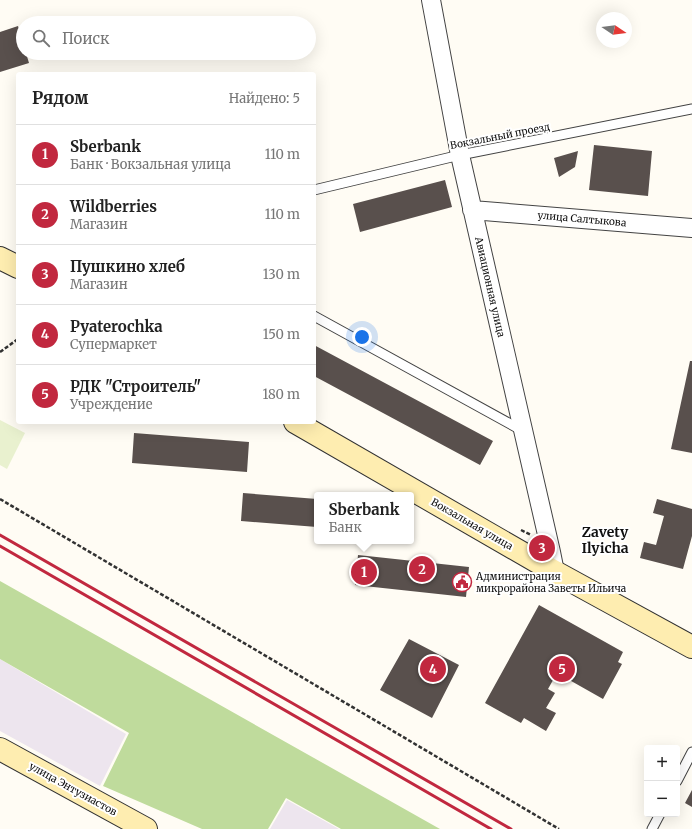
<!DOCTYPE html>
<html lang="ru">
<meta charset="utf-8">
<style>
:root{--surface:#fff;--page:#f2f2f2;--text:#222;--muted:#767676;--line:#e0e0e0;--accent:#c1283f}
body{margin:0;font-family:Merriweather,serif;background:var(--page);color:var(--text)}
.controls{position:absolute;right:12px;bottom:12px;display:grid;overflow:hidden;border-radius:4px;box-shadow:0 4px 16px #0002}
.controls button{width:36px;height:36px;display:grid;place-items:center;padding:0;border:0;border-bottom:1px solid var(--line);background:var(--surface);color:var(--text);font:20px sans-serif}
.compass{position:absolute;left:596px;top:12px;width:36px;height:36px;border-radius:50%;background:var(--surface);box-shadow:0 4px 16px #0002;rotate:103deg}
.you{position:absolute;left:362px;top:337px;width:14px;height:14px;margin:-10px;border:3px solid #fff;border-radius:50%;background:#1a73e8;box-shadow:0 0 0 6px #1a73e833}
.badge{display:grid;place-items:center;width:26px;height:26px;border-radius:50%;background:var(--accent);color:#fff;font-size:13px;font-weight:700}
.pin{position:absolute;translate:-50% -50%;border:2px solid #fff;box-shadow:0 1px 4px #0006}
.popup{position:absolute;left:314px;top:492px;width:100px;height:52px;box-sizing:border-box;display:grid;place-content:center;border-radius:4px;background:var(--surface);filter:drop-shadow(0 1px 3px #0005);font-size:13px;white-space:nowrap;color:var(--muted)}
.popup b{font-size:15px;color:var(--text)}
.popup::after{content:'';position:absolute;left:50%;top:100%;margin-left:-8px;border:8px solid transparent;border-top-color:var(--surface)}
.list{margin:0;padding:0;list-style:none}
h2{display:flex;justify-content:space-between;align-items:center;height:52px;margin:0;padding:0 16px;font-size:17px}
h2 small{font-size:13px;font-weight:400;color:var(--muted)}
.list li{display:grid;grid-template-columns:26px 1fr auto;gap:12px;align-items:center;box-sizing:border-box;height:60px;padding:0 16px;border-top:1px solid var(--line)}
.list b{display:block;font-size:15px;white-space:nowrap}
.list p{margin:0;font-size:13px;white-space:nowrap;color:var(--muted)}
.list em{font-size:13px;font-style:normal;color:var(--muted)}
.icon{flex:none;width:22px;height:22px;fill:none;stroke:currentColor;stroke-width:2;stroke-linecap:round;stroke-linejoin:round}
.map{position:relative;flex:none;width:692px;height:829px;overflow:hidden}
.search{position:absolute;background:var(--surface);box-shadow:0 4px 16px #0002;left:16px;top:16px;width:300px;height:44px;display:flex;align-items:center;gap:10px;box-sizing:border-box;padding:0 14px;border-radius:22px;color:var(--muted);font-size:15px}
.panel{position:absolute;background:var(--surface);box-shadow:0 4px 16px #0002;left:16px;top:72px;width:300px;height:352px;border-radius:4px}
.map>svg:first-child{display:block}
.industrial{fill:#ede5ee}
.forest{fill:#bfdb9c}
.pitch{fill:#e9f1cf}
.building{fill:#59504d}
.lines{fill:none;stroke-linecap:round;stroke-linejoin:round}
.lane-casing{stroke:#434343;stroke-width:11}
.street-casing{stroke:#434343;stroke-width:20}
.secondary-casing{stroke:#323232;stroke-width:24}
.path{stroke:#323232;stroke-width:2.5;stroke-dasharray:4 2;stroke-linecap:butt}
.lane{stroke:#fff;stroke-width:9}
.street{stroke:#fff;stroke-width:18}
.secondary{stroke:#feedb0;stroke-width:22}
.rail{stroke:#c1283f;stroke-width:3}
.labels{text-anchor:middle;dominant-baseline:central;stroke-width:4;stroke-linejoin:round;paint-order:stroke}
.street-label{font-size:10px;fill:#101010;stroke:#fff}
.poi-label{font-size:10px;fill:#101010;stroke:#fff;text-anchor:start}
.district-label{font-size:14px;font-weight:bold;fill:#101010;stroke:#fff}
</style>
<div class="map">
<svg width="692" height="829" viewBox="0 0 692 829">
<rect width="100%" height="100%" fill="#fffcf4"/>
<path class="industrial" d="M0 659 126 734 100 786 0 731Z
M287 800 339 829H270Z"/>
<path class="forest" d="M0 581 440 829H341L286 798 268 829H202L103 786 129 733 0 659Z"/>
<path class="pitch" d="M0 420 25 433 7 469 0 465Z"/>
<path class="building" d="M18 26 23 43V53H26L29 63 0 72V32Z
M594 145 652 151 648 196 589 190Z
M578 151 575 167 559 177 554 158Z
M445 180 452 207 360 232 353 204Z
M314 345 493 441 480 465 314 376Z
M690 361H692V453L671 449Z
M134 433 249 442 247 472 132 463Z
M243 493 317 499V527L241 521Z
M657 499 692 509V536L683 569 640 558 644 542 656 545 664 516 653 513Z
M358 555 469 567 466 597 355 585Z
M539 605 623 652 618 662 622 664 603 699 557 673 548 689 555 693 546 708 556 713 546 731 524 718 521 723 485 703Z
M409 639 459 665 432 718 380 690Z
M692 790V807L685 803Z"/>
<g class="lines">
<g class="lane-casing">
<path id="lane" d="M314 190 460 155 692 109
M314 316 523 431
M677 781 692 752
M652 829 660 814"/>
</g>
<g class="street-casing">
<path id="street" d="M431 0 460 155 551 552 555 572
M472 210 692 228"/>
</g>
<g class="secondary-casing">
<path id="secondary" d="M0 258 18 267
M295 422 555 572 692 647
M0 749 146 829"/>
</g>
<path class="path" d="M0 352 18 339
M0 499 559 829
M521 530 531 535"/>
<use href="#lane" class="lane"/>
<use href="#street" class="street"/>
<use href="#secondary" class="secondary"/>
<path class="rail" d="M0 535 511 829
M0 546 491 829"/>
</g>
<defs>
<g id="civic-ring" transform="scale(1)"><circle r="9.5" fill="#fff" stroke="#c1283f" stroke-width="1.5"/><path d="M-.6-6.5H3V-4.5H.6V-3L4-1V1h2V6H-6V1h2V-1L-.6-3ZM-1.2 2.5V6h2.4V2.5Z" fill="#c1283f"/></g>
</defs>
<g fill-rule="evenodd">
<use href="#civic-ring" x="462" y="582"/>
</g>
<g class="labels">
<g class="street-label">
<text transform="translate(500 136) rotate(-11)">Вокзальный проезд</text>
<text transform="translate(582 219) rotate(5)">улица Салтыкова</text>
<text transform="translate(490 287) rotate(77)">Авиационная улица</text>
<text transform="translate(472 524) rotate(30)">Вокзальная улица</text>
<text transform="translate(73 789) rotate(29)">улица Энтузиастов</text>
</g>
<g class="poi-label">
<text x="476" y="576">Администрация<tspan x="476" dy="12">микрорайона Заветы Ильича</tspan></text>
</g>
<g class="district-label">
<text x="605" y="532">Zavety<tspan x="605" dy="16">Ilyicha</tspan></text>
</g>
</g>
</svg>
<div class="controls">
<button>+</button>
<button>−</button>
</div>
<svg class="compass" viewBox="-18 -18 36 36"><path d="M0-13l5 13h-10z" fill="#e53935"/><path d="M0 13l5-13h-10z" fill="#767676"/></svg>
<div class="you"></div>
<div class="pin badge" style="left:364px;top:572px">1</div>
<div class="popup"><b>Sberbank</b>Банк</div>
<div class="pin badge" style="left:422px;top:569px">2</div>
<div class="pin badge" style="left:542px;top:548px">3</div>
<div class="pin badge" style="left:433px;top:669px">4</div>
<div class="pin badge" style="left:562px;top:669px">5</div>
<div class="search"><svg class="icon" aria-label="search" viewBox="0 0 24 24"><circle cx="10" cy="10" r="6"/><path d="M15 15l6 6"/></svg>Поиск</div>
<section class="panel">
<h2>Рядом<small>Найдено: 5</small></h2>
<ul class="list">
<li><span class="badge">1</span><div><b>Sberbank</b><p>Банк · Вокзальная улица</p></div><em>110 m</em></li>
<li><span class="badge">2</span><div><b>Wildberries</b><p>Магазин</p></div><em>110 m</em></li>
<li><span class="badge">3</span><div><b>Пушкино хлеб</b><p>Магазин</p></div><em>130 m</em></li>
<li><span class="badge">4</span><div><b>Pyaterochka</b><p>Супермаркет</p></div><em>150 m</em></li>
<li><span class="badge">5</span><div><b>РДК &quot;Строитель&quot;</b><p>Учреждение</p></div><em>180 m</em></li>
</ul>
</section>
</div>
